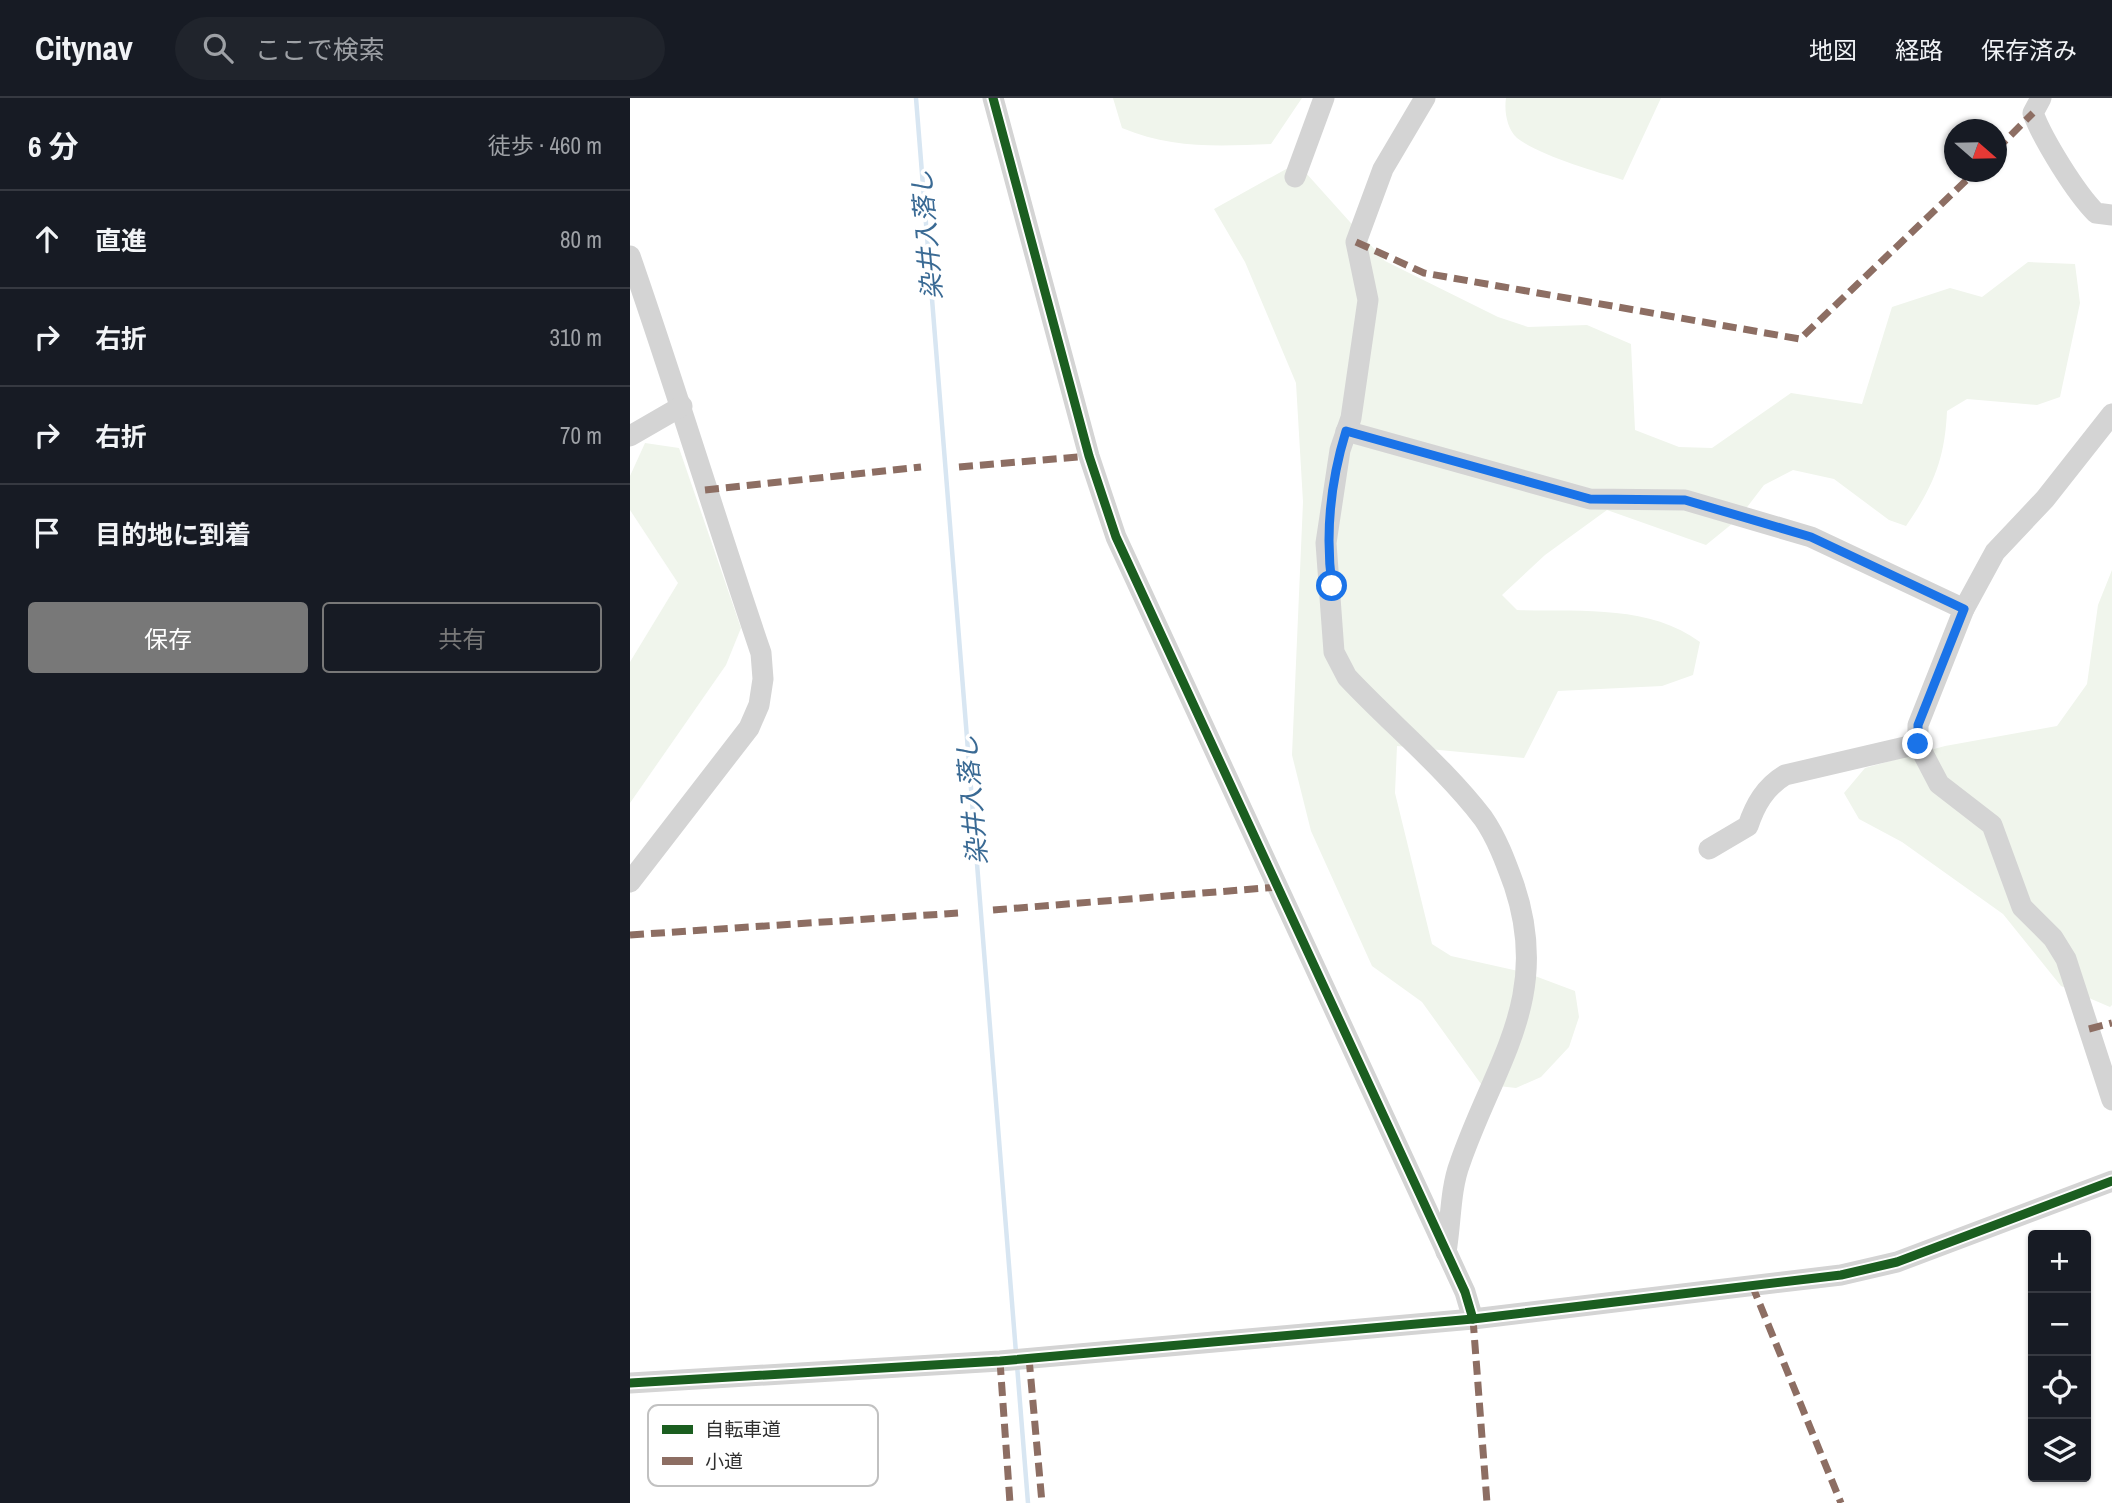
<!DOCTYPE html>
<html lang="ja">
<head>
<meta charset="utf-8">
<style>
  body { margin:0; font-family:"Archivo Narrow","Noto Sans JP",sans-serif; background:#20242c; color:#f1f3f6 }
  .controls { position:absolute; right:21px; bottom:21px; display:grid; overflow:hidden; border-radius:7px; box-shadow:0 2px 5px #0004 }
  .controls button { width:63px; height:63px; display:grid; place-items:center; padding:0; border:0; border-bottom:2px solid #363941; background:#171b24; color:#f1f3f6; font:35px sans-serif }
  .compass { position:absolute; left:1314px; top:21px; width:63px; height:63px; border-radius:50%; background:#171b24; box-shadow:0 2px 5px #0004; rotate:110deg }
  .stop { position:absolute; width:21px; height:21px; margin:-16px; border:5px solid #1a73e8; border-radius:50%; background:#fff }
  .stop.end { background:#1a73e8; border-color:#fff; box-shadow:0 2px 7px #0008 }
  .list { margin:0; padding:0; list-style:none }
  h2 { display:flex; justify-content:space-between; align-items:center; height:91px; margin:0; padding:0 28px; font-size:30px }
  h2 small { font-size:23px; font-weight:400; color:#9ea1a6 }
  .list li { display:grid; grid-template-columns:46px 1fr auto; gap:21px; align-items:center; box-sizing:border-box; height:98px; padding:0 28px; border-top:2px solid #363941 }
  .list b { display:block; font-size:26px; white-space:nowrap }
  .list em { font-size:23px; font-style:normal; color:#9ea1a6 }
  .actions { display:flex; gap:14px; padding:21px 28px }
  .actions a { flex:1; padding:16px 0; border:2px solid #787878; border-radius:7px; text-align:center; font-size:24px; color:#787878 }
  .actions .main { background:#787878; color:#fff }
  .icon { flex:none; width:38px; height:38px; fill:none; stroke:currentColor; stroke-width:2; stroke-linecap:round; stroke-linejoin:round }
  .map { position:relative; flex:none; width:1482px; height:1405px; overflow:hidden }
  header { display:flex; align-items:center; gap:42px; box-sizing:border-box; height:98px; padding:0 35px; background:#171b24; border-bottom:2px solid #363941 }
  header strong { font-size:33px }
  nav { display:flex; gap:38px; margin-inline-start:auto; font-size:24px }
  .search { width:490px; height:63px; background:#20242c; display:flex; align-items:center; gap:18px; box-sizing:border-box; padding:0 24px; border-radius:38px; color:#9ea1a6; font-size:26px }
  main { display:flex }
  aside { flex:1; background:#171b24 }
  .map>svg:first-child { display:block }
</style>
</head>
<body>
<header>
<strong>Citynav</strong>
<div class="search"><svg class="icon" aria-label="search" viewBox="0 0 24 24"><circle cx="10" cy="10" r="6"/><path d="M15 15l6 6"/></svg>ここで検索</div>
<nav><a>地図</a><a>経路</a><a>保存済み</a></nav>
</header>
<main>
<aside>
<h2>6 分<small>徒歩 · 460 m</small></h2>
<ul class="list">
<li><svg class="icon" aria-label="ahead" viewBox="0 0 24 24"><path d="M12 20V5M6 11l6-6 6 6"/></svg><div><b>直進</b></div><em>80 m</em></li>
<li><svg class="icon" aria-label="right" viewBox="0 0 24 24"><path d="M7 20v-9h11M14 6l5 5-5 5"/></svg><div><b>右折</b></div><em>310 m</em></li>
<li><svg class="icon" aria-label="right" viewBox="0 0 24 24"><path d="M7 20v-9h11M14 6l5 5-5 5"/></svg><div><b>右折</b></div><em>70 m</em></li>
<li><svg class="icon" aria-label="arrive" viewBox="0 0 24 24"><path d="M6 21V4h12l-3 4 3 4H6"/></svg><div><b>目的地に到着</b></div></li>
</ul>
<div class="actions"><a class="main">保存</a><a>共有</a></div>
</aside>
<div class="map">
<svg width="1482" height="1405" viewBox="0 0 1482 1405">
  <rect width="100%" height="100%" fill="#fff"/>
  <g fill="#f0f5ec">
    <path d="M483,0H672L641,46C589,48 542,51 492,30Z"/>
    <path d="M876,0H1031L993,82C964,73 910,58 887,40C877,31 874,13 876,0Z"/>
    <path d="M667,65L755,163L868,219L898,229L957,227L1001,246L1005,332L1049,349L1082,350L1161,295L1232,306L1262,209L1320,190L1352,199L1398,164L1445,166L1450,205L1430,299L1407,307L1337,301L1317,313C1315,361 1303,389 1276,428L1259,422L1204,381L1163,372L1134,387L1108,421L1076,447L977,412L915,457L872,497L887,512C948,514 1019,506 1070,544L1063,577L1032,588L928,593L894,660L767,648L765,695L802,846L821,858L897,875L945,893L949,919L939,949L911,979L886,990L851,986L792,904L742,868L681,733L662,657L673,404L666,285L615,164L584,111Z"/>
    <path d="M15,345L49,350L111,530L96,567L0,705V564L48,485L0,412V378Z"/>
    <path d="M1482,472V907L1480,909L1431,888L1373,816L1272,744L1229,721L1214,695L1235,670L1315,648L1427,628L1457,586L1468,507Z"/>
  </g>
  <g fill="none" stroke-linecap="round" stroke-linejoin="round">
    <g stroke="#d8e6f2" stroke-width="4.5">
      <path d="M286,0L386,1255"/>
      <path d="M387,1267L398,1405"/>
    </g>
    <g stroke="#d4d4d4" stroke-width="21">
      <path d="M363,0L459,358L486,439L835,1194L843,1221"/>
      <path d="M795,0L753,71L726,144L738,202L721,320L710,352L696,445L704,554L717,579C761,626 814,669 853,720C867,740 876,765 884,787C922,900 865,964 830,1065C820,1091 821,1125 816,1154"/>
      <path d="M1411,0L1403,15C1413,42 1446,95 1466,115L1482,117"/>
      <path d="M665,79L694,0"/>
      <path d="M0,158C46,290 86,423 131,555L133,581L129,607L119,630L0,784"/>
      <path d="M1482,316L1415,401L1365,454L1334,511L1288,627V646L1309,686L1362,727L1392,809L1423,840L1436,861L1482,1002"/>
      <path d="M716,333L960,401L1055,402L1181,439L1334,511"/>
      <path d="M0,338L52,308"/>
      <path d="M1079,751L1118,728C1125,707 1135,689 1155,677L1288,646"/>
      <path d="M0,1285L370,1263L843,1221L1211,1177L1267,1164L1482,1083"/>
    </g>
    <g stroke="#8d6e63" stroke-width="7" stroke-dasharray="14 7" stroke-linecap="butt">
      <path d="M1366,52L1403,15"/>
      <path d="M726,144L794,175L1170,241L1345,74"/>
      <path d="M329,369L459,358"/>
      <path d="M75,392L291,369"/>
      <path d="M363,812L648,789"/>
      <path d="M0,837L328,815"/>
      <path d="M1459,931L1482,925"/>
      <path d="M1122,1187L1211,1405"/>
      <path d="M843,1221L857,1405"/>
      <path d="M399,1260L412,1405"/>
      <path d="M370,1263L380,1405"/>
    </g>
    <defs>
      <g id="cycleway">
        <path d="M363,0L459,358L486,439L835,1194L843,1221"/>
        <path d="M0,1285L370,1263L843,1221L1211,1177L1267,1164L1482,1083"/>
      </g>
    </defs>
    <use href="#cycleway" stroke="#fff" stroke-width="13"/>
    <use href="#cycleway" stroke="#1b5e20" stroke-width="9"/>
  </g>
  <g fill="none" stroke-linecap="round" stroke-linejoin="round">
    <path stroke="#1a73e8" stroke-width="9" d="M702,488C695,435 700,385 716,333L960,401L1055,402L1181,439L1334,511L1288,627V646"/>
  </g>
  <g text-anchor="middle" stroke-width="7" stroke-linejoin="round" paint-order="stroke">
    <g font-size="26" font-style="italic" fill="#3a6a94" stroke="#fff">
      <text transform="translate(297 137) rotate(-95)" y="9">染井入落し</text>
      <text transform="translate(342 702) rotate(-95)" y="9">染井入落し</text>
    </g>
  </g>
  <rect x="18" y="1307" width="230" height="81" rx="10" fill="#fff" stroke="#c1c1c1" stroke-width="2"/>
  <rect x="32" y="1327" width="31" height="9" fill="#1b5e20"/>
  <rect x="32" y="1359" width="31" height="8" fill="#8d6e63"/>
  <g font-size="19" fill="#2f2f2f">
    <text x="75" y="1338">自転車道</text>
    <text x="75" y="1370">小道</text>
  </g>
</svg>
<div class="controls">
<button>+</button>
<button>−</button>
<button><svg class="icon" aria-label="locate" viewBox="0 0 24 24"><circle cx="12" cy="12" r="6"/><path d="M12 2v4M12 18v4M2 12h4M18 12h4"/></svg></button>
<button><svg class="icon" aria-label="layers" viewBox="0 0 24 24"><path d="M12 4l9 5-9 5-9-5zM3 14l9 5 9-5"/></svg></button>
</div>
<svg class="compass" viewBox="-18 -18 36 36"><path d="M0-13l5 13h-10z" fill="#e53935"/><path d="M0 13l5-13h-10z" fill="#9ea1a6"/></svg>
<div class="stop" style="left:702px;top:488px"></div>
<div class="stop end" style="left:1288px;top:646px"></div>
</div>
</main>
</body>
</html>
